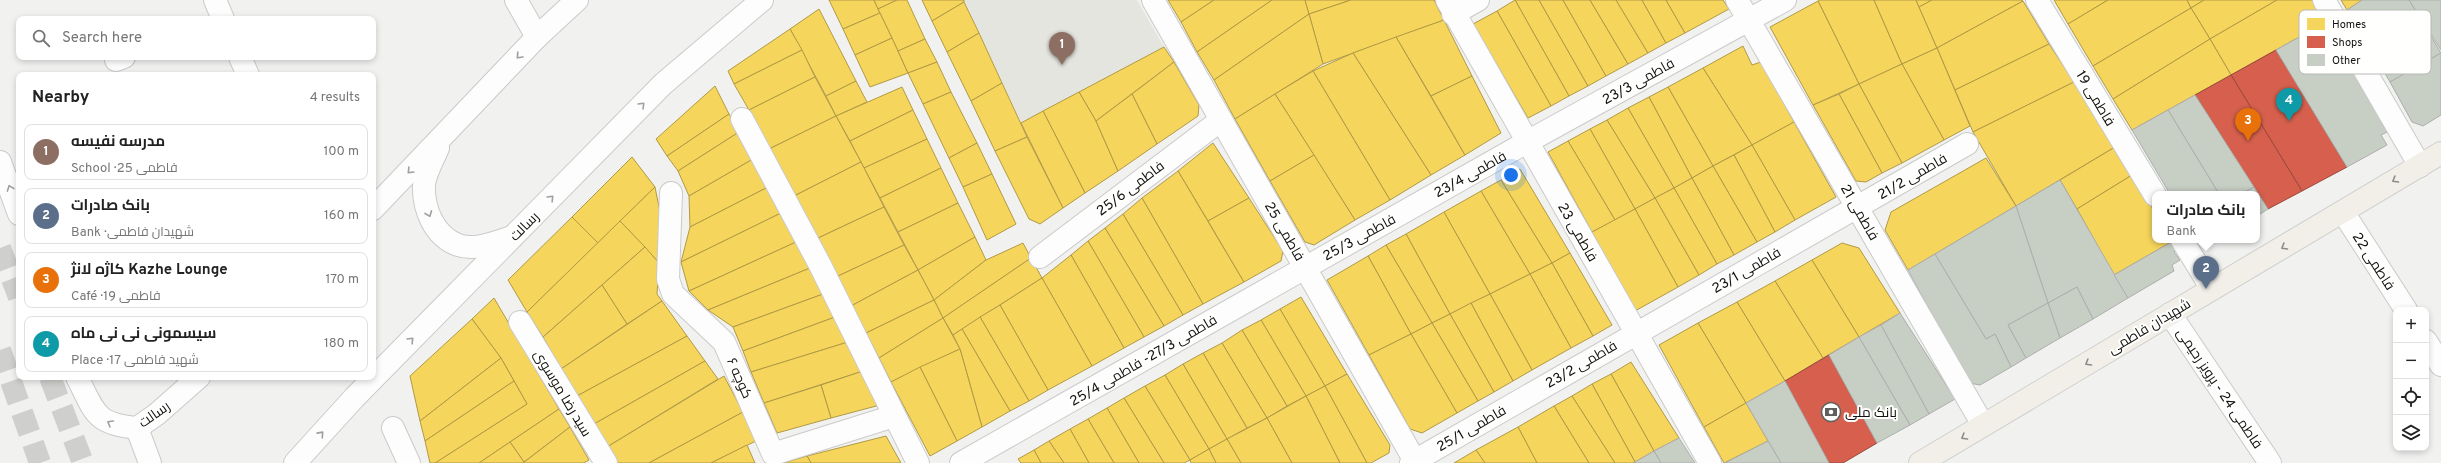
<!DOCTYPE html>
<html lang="en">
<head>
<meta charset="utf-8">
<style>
  body { margin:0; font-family:Overpass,Cairo,sans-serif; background:#f6f6f6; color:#222 }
  .controls { position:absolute; right:12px; bottom:12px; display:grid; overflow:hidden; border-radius:8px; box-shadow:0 2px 6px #0003 }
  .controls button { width:36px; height:36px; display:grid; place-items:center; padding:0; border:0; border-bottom:1px solid #e0e0e0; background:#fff; color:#222; font:20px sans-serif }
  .you { position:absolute; left:1511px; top:175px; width:14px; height:14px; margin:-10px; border:3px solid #fff; border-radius:50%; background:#1a73e8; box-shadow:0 0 0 6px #1a73e833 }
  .badge { display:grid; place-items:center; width:26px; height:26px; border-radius:50%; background:#1a73e8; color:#fff; font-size:13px; font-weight:700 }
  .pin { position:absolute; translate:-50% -33px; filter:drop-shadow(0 1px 2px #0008) }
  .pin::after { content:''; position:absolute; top:21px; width:14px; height:12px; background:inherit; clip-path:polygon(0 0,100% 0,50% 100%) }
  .popup { position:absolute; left:2152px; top:191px; width:108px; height:52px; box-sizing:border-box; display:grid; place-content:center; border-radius:8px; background:#fff; filter:drop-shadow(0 1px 3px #0005); font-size:13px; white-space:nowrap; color:#767676 }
  .popup b { font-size:15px; color:#222 }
  .popup::after { content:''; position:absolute; left:50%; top:100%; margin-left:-8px; border:8px solid transparent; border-top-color:#fff }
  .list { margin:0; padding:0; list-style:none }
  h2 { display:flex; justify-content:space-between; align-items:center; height:52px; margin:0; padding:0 16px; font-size:17px }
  h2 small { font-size:13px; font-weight:400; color:#767676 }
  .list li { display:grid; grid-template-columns:26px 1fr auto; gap:12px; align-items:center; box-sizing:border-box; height:56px; margin:0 8px 8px; padding:0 8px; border:1px solid #e0e0e0; border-radius:8px }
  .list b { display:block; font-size:15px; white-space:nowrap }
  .list p { margin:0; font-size:13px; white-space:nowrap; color:#767676 }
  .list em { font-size:13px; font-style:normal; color:#767676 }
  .icon { flex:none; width:22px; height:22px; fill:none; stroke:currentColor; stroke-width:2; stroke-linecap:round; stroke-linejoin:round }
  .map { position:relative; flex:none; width:2441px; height:463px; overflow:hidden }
  .search { position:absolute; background:#fff; box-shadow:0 2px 6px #0003; left:16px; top:16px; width:360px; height:44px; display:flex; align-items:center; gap:10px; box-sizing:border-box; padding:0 14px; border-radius:8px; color:#767676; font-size:15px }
  .panel { position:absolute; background:#fff; box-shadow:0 2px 6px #0003; left:16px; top:72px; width:360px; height:308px; border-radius:8px }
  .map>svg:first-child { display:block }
</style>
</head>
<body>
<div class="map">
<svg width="2441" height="463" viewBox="0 0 2441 463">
  <rect width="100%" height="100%" fill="#f1f2f0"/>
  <path fill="#e4e5de" d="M964,0H1137L1164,47L1021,123Z"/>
  <g fill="#f6d55c" stroke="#b19a45">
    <path d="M829,0H874L880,13L843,29Z"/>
    <path d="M874,0H897L878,9Z"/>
    <path d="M897,0H907L925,39L898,51L878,9Z"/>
    <path d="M922,0H964V2L932,21Z"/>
    <path d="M1168,0H1214L1181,22Z"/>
    <path d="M1214,0H1272L1197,52L1181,22Z"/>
    <path d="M1272,0H1305L1309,14L1214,80L1197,52Z"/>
    <path d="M1305,0H1351L1309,14Z"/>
    <path d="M1351,0H1434L1444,20L1323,64L1309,14Z"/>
    <path d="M1515,0H1539L1588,86L1569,96Z"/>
    <path d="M1515,0L1569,96L1551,106L1497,11Z"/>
    <path d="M1539,0H1563L1606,76L1588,86Z"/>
    <path d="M1563,0H1590L1628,64L1606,76Z"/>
    <path d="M1590,0H1616L1648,53L1628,64Z"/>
    <path d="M1616,0H1642L1666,43L1648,53Z"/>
    <path d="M1642,0H1666L1685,33L1666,43Z"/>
    <path d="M1666,0H1723L1729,9L1685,33Z"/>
    <path d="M1820,0H1874L1902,64L1859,84L1818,1Z"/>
    <path d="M1874,0H1916L1937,48L1902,64Z"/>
    <path d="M1916,0H1932L1919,7Z"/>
    <path d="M1932,0H2022L2023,1L1937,48L1919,7Z"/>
    <path d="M2054,0H2108L2068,24Z"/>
    <path d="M2108,0H2187L2191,8L2093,66L2068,24Z"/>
    <path d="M2187,0H2204L2191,8Z"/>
    <path d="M2204,0H2277L2210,39L2191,8Z"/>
    <path d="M2277,0H2315L2328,21L2231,75L2210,39Z"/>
    <path d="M2341,0H2362L2347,10Z"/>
    <path d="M1818,1L1859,84L1813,105L1770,27Z"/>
    <path d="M2023,1L2049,44L1955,90L1937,48Z"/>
    <path d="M964,2L979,33L947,52L932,21Z"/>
    <path d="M2191,8L2210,39L2113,99L2093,66Z"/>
    <path d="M819,9L856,81L826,96L790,29Z"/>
    <path d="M1497,11L1551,106L1528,118L1473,24Z"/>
    <path d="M880,13L892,38L855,55L843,29Z"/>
    <path d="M1309,14L1323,64L1235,119L1214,80Z"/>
    <path d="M1444,20L1472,76L1431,96L1396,37Z"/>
    <path d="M790,29L802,50L734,84L728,71Z"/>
    <path d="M979,33L1002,83L971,101L947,52Z"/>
    <path d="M1396,37L1465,155L1431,175L1353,53Z"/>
    <path d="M892,38L908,73L870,87L855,55Z"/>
    <path d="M925,39L937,62L908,73L898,51Z"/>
    <path d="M2210,39L2231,75L2132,130L2113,99Z"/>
    <path d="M2049,44L2074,82L1973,132L1955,90Z"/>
    <path d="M1743,46L1752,65L1761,62L1794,122L1752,145L1703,68Z"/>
    <path d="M1164,47L1174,62L1096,121L1079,92Z"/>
    <path d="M1937,48L1970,126L1944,140L1902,64Z"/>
    <path d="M802,50L815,77L749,110L734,84Z"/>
    <path d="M1353,53L1431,175L1390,200L1313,71Z"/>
    <path d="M937,62L951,92L923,104L908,73Z"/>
    <path d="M1174,62L1199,105L1198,116L1157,144L1132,94Z"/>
    <path d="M1902,64L1944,140L1902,163L1859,84Z"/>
    <path d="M1703,68L1752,145L1713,166L1668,87Z"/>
    <path d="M1313,71L1390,200L1355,220L1275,94Z"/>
    <path d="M1472,76L1501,133L1465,155L1431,96Z"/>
    <path d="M815,77L836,116L769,149L749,110Z"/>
    <path d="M856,81L867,102L836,116L826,96Z"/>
    <path d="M2074,82L2115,147L2016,206L1973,132Z"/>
    <path d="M1002,83L1027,137L995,151L971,101Z"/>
    <path d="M1859,84L1902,163L1882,173L1839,94Z"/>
    <path d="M715,86L729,114L667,156L656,139Z"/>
    <path d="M902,87L913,110L850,141L836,116Z"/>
    <path d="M1668,87L1713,166L1692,178L1649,97Z"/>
    <path d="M951,92L977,143L949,158L923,104Z"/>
    <path d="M1079,92L1096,121L1118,171L1085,193L1043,111Z"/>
    <path d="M1132,94L1157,144L1118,171L1096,121Z"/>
    <path d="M1275,94L1314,155L1270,181L1235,119Z"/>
    <path d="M1839,94L1882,173L1866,182L1856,181L1813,105Z"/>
    <path d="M1649,97L1692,178L1674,188L1628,108Z"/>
    <path d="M1628,108L1674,188L1655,198L1607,120Z"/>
    <path d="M913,110L927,139L864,168L850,141Z"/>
    <path d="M1043,111L1085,193L1063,208L1021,123Z"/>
    <path d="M729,114L739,132L678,171L667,156Z"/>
    <path d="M836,116L861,162L794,196L769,149Z"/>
    <path d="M1607,120L1655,198L1635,209L1590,129Z"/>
    <path d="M1794,122L1836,197L1795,220L1752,145Z"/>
    <path d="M1590,129L1635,209L1615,220L1568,141Z"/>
    <path d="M739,132L753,159L689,196L678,171Z"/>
    <path d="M1027,137L1063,208L1040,224L1029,219L995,151Z"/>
    <path d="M927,139L941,168L880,198L864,168Z"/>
    <path d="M1568,141L1615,220L1592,232L1548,152Z"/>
    <path d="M977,143L992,174L963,187L949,158Z"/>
    <path d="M1213,143L1249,198L1208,221L1178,171Z"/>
    <path d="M1752,145L1795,220L1775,232L1734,155Z"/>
    <path d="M2115,147L2132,175L2077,209L2060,180Z"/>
    <path d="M1314,155L1355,220L1314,245L1305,242L1270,181Z"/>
    <path d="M1734,155L1775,232L1757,242L1713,166Z"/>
    <path d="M632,157L655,187L598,243L572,217Z"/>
    <path d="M1986,158L2016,206L1908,270L1885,230L1891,212Z"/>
    <path d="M753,159L768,187L690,227L689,196Z"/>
    <path d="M861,162L884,207L816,239L794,196Z"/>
    <path d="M1713,166L1757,242L1734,255L1692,178Z"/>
    <path d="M941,168L958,203L898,232L880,198Z"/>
    <path d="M1520,169L1570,253L1552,263L1501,180Z"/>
    <path d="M1178,171L1244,282L1203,304L1142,198Z"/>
    <path d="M992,174L1016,224L987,240L963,187Z"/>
    <path d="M2132,175L2155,212V240L2173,241L2114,275L2077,209Z"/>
    <path d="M1692,178L1734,255L1717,264L1674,188Z"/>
    <path d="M1501,180L1552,263L1530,274L1481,191Z"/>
    <path d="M655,187L662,222L659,263L620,221Z"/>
    <path d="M768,187L781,213L681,262L690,227Z"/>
    <path d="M1674,188L1717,264L1699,275L1655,198Z"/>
    <path d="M1481,191L1530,274L1490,294L1444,212Z"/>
    <path d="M1142,198L1203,304L1183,315L1123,214Z"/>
    <path d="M1249,198L1283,251L1281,261L1244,282L1208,221Z"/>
    <path d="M1655,198L1699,275L1678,287L1635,209Z"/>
    <path d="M958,203L975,237L918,270L898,232Z"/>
    <path d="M884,207L904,245L836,277L816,239Z"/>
    <path d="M1635,209L1678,287L1635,311L1592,232Z"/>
    <path d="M1444,212L1490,294L1450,314L1406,234Z"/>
    <path d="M781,213L796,242L689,291L681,262Z"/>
    <path d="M1123,214L1183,315L1164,326L1105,228Z"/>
    <path d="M572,217L598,243L527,312L508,280Z"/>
    <path d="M620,221L645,247L543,337L527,312Z"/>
    <path d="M1105,228L1164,326L1144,337L1088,241Z"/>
    <path d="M1406,234L1450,314L1432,323L1386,245Z"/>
    <path d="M975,237L986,260L934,300L918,270Z"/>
    <path d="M1088,241L1144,337L1124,348L1071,255Z"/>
    <path d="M796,242L810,268L708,310L689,291Z"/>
    <path d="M1023,243L1031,258L943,318L934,300L986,260Z"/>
    <path d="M1842,243L1859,248L1900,313L1859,337L1812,260Z"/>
    <path d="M904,245L918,270L851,306L836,277Z"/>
    <path d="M1386,245L1432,323L1411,334L1368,256Z"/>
    <path d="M645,247L659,263L657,294L662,301L627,324L602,285Z"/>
    <path d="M1570,253L1612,325L1593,336L1552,263Z"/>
    <path d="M1071,255L1124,348L1092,366L1042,278Z"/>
    <path d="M1368,256L1411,334L1369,355L1327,280Z"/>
    <path d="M1031,258L1042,278L953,335L943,318Z"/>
    <path d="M1812,260L1859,337L1823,358L1775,281Z"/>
    <path d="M1552,263L1593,336L1571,348L1530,274Z"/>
    <path d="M810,268L823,294L733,327L708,310Z"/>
    <path d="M918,270L934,300L866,333L851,306Z"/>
    <path d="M1530,274L1571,348L1532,370L1490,294Z"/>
    <path d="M1042,278L1092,366L1048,390L1000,305Z"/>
    <path d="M1775,281L1823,358L1785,381L1737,302Z"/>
    <path d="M602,285L627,324L561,369L543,337Z"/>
    <path d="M823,294L835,317L743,351L733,327Z"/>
    <path d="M1490,294L1532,370L1513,381L1471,303Z"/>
    <path d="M1301,297L1347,374L1325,386L1280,309Z"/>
    <path d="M494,298L559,409L479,463H435L527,404L501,358L472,319Z"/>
    <path d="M934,300L943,318L879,358L866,333Z"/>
    <path d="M662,301L687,336L577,396L561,369Z"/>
    <path d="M1737,302L1785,381L1746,403L1698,323Z"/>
    <path d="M1471,303L1513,381L1494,392L1450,314Z"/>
    <path d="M1000,305L1048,390L1029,401L980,317Z"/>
    <path d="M1280,309L1325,386L1306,396L1261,320Z"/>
    <path d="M1450,314L1494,392L1478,401L1432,323Z"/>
    <path d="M835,317L848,342L751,372L743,351Z"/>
    <path d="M980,317L1029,401L1010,411L962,329Z"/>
    <path d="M943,318L960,349L891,382L879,358Z"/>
    <path d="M472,319L501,358L420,421L410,376Z"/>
    <path d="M1261,320L1306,396L1287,406L1242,330Z"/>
    <path d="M1432,323L1478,401L1457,413L1411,334Z"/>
    <path d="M1698,323L1746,403L1704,427L1659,345Z"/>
    <path d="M962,329L1010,411L982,427L960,349L953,335Z"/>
    <path d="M1242,330L1287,406L1267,418L1222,343Z"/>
    <path d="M1411,334L1457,413L1422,433L1410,429L1369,355Z"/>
    <path d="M687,336L705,361L594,424L577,396Z"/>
    <path d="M848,342L863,371L764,403L751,372Z"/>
    <path d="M1222,343L1267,418L1247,428L1203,353Z"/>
    <path d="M960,349L982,427L957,441L920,367Z"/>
    <path d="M1203,353L1247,428L1227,439L1183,364Z"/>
    <path d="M501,358L514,381L425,441L420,421Z"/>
    <path d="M705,361L718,379L607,447L594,424Z"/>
    <path d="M1631,362L1679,438L1654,451L1611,374Z"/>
    <path d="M1183,364L1227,439L1209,449L1165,375Z"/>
    <path d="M920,367L957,441L930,456L891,382Z"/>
    <path d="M863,371L880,405L831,418L821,385Z"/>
    <path d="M1347,374L1390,445L1389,453L1371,463H1367L1325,386Z"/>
    <path d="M1611,374L1654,451L1635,462L1592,384Z"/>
    <path d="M1165,375L1209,449L1190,460L1145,386Z"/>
    <path d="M724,376L743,412L649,463H617L607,447Z"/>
    <path d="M514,381L527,404L435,463H430L425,441Z"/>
    <path d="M1592,384L1635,462L1633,463H1615L1572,396Z"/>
    <path d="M821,385L831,418L777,433L764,403Z"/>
    <path d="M1145,386L1190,460L1184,463H1164L1124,398Z"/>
    <path d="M1325,386L1367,463H1340L1306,396Z"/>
    <path d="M1306,396L1340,463H1292L1267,418Z"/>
    <path d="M1572,396L1615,463H1589L1554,406Z"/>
    <path d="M1124,398L1164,463H1139L1107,408Z"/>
    <path d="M1746,403L1768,441L1724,463L1704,427Z"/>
    <path d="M1554,406L1589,463H1537L1518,427Z"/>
    <path d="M1107,408L1139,463H1114L1088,419Z"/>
    <path d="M559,409L570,427L524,462L510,442Z"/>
    <path d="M743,412L758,440L711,463H649Z"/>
    <path d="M1267,418L1292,463H1241L1227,439Z"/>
    <path d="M1088,419L1114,463H1089L1070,429Z"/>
    <path d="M570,427L589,460L584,463H523Z"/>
    <path d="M1518,427L1537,463H1485L1476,450Z"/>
    <path d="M1070,429L1089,463H1064L1049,441Z"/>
    <path d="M886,436L901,463H811L807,456Z"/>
    <path d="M1227,439L1241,463H1216L1209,449Z"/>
    <path d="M1049,441L1064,463H1041L1034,450Z"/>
    <path d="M510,442L524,462L523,463H479Z"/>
    <path d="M747,445L755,463H711Z"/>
    <path d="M1209,449L1216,463H1191L1190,460Z"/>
    <path d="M1034,450L1041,463H1021L1018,459Z"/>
    <path d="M1476,450L1485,463H1454Z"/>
    <path d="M807,456L811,463H783Z"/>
  </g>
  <g fill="#d6604d" stroke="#9b483b">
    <path d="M2276,50L2347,167L2302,191L2231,75Z"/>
    <path d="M2231,75L2302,191L2268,209L2195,95Z"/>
    <path d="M1829,355L1877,443L1843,463H1829L1785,381Z"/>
  </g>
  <g fill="#c7cfc5" stroke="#adaead">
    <path d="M2362,0H2409L2441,53L2390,82L2347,10Z"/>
    <path d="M2409,0H2441V50Z"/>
    <path d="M2328,21L2384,118L2380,120L2387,132L2381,135L2387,145L2347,167L2276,50Z"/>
    <path d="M2441,53V115L2423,126L2412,122L2390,82Z"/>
    <path d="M2195,95L2254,187L2241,194H2219L2168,110Z"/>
    <path d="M2168,110L2219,194H2170L2132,130Z"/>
    <path d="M2060,180L2128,298L2093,319L2077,287L2048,303L2016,206Z"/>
    <path d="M2254,187L2268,209L2257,216V194H2241Z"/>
    <path d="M2016,206L2048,303L2008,325L2026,358L2011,367L1995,334L1986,339L1935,254Z"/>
    <path d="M2198,240H2213L2202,246Z"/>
    <path d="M2173,241L2179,250L2174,252L2180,260L2172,265L2174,271L2128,298L2114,275Z"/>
    <path d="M1935,254L1986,339L1995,334L2011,367L1980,385L1969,383L1908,270Z"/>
    <path d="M2077,287L2093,319L2060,338L2048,303Z"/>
    <path d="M2048,303L2060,338L2026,358L2008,325Z"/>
    <path d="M1900,313L1955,399L1929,414L1881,325Z"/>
    <path d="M1881,325L1929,414L1910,425L1859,337Z"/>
    <path d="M1859,337L1910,425L1877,443L1829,355Z"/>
    <path d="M1785,381L1829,463H1781L1746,403Z"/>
    <path d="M1679,438L1695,463H1661L1654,451Z"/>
    <path d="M1768,441L1781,463H1725Z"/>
    <path d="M1654,451L1661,463H1636L1635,462Z"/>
  </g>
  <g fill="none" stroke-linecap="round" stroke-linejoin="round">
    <g stroke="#cfd0ce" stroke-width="22" stroke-dasharray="22 11" stroke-linecap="butt">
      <path d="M0,248L19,297"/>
      <path d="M0,350L40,463"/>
      <path d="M50,377L83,463"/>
    </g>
    <defs>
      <g id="minor">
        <path d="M215,0L223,19"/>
        <path d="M516,0L537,37"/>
        <path d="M1153,0L1416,463"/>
        <path d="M1447,0L1710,463"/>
        <path d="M1737,0L1983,425"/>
        <path d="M2037,0L2155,195"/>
        <path d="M2324,0L2420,166"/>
        <path d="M1453,14L1478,0"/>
        <path d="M240,57L248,75"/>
        <path d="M116,60L124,57"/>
        <path d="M742,119L820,265L918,463"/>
        <path d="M438,148C434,158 425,173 424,185C423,209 434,236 458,245C475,251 496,242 512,237"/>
        <path d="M0,162L19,214"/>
        <path d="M671,193L668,279L673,294L724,342L773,454L894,416"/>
        <path d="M373,209L537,37L577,0"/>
        <path d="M2343,212L2406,310"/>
        <path d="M2182,240L2212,289"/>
        <path d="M1040,257L1221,120"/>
        <path d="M2170,314L2270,463"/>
        <path d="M520,322L606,463"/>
        <path d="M2426,341L2441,365"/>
        <path d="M77,377C95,412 94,424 137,428L157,414L199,377"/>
        <path d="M137,428L150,463"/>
        <path d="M393,428L409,463"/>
        <path d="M295,463L354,398L663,84L762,0"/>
        <path d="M961,463L1527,142L1785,0"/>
        <path d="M1411,463L1967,144"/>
      </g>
      <path id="major" d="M1920,463L2441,153"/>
    </defs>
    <use href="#minor" stroke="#cacac9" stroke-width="24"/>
    <use href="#major" stroke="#cfcfce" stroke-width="24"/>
    <use href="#minor" stroke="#fdfdfd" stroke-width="22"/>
    <use href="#major" stroke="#f1efe8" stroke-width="22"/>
  </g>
  <defs><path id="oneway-chevron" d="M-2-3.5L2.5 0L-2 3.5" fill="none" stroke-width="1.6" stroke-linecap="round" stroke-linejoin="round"/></defs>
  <g stroke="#9f9f9e">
    <use href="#oneway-chevron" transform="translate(519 56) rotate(133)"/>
    <use href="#oneway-chevron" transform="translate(642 105) rotate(-45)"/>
    <use href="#oneway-chevron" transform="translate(410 171) rotate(134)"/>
    <use href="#oneway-chevron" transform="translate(10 188) rotate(-110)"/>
    <use href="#oneway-chevron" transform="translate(551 198) rotate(-46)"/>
    <use href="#oneway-chevron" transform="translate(429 214) rotate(68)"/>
    <use href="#oneway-chevron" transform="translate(411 340) rotate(-46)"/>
    <use href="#oneway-chevron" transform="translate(110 423) rotate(-150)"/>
    <use href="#oneway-chevron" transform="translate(321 434) rotate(-48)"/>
  </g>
  <g stroke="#8c8b87">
    <use href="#oneway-chevron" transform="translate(2395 180) rotate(149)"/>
    <use href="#oneway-chevron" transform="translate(2284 247) rotate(149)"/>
    <use href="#oneway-chevron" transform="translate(2088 363) rotate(149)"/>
    <use href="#oneway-chevron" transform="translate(1964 437) rotate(149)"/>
  </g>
  <defs>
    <symbol id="bank-ring" viewBox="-11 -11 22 22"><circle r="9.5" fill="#fffffe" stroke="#5f605e" stroke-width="1.5"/><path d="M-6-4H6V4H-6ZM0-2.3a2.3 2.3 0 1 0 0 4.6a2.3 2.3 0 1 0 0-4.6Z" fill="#5f605e"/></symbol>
  </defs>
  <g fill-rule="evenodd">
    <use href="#bank-ring" x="1820" y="401" width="22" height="22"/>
  </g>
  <g text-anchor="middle" stroke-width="4" stroke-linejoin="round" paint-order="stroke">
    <g font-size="14" fill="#111110" stroke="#fffffe">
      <text transform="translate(1638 81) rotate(-29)" y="5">فاطمی 23/3</text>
      <text transform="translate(2096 98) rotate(59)" y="5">فاطمی 19</text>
      <text transform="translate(1470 174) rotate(-29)" y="5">فاطمی 23/4</text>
      <text transform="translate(1912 176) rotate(-30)" y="5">فاطمی 21/2</text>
      <text transform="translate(1130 188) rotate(-37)" y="5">فاطمی 25/6</text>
      <text transform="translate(1860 212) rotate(60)" y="5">فاطمی 21</text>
      <text transform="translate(524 226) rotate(-45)" y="5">رسالت</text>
      <text transform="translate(1285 231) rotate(60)" y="5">فاطمی 25</text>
      <text transform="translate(1578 232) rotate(60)" y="5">فاطمی 23</text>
      <text transform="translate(1359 237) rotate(-29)" y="5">فاطمی 25/3</text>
      <text transform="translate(2374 261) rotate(57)" y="5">فاطمی 22</text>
      <text transform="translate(1746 270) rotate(-30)" y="5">فاطمی 23/1</text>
      <text transform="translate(2149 326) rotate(-31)" y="5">شهیدان فاطمی</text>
      <text transform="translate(1143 360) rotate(-30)" y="5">فاطمی 27/3- فاطمی 25/4</text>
      <text transform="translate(1581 364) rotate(-30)" y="5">فاطمی 23/2</text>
      <text transform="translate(740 378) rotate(66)" y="5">کوچه ۶</text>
      <text transform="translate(2220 388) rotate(56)" y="5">فاطمی 24 - پرویز رحیمی</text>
      <text transform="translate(563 393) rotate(59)" y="5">سید رضا موسوی</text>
      <text transform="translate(154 414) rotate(-35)" y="5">رسالت</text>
      <text transform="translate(1471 428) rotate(-30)" y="5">فاطمی 25/1</text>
    </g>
    <g font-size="14" fill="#111110" stroke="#fffffe" text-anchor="start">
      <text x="1845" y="417">بانک ملی</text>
    </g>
  </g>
  <rect x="2299" y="10" width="132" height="64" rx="6" fill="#fffffe" stroke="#b8b8b7" stroke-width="1"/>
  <rect x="2307" y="18" width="18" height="12" fill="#f6d55c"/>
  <rect x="2307" y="36" width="18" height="12" fill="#d6604d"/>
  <rect x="2307" y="54" width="18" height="12" fill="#c7cfc5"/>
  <g font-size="11" fill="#111110">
    <text x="2332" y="28">Homes</text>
    <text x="2332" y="46">Shops</text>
    <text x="2332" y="64">Other</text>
  </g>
</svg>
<div class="controls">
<button>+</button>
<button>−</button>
<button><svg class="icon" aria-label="locate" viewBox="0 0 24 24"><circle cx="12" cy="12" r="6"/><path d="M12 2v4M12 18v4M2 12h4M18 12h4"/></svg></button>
<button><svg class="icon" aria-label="layers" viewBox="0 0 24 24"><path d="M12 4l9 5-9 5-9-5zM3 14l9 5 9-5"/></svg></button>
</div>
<div class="you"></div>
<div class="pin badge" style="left:1062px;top:65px;background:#8d6e63">1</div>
<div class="pin badge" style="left:2206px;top:289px;background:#5c6f8a">2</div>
<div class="popup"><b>بانک صادرات</b>Bank</div>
<div class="pin badge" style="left:2248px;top:141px;background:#e8710a">3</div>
<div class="pin badge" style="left:2289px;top:121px;background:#0f9aa8">4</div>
<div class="search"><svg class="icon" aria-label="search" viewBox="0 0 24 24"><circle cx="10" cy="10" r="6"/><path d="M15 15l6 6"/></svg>Search here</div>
<section class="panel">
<h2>Nearby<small>4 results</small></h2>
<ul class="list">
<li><span class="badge" style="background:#8d6e63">1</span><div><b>مدرسه نفیسه</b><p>School · فاطمی 25</p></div><em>100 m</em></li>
<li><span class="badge" style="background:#5c6f8a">2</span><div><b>بانک صادرات</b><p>Bank · شهیدان فاطمی</p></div><em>160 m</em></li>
<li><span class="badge" style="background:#e8710a">3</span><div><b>کاژه لانژ Kazhe Lounge</b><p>Café · فاطمی 19</p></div><em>170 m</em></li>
<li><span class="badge" style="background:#0f9aa8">4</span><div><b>سیسمونی نی نی ماه</b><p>Place · شهید فاطمی 17</p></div><em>180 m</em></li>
</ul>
</section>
</div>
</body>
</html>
